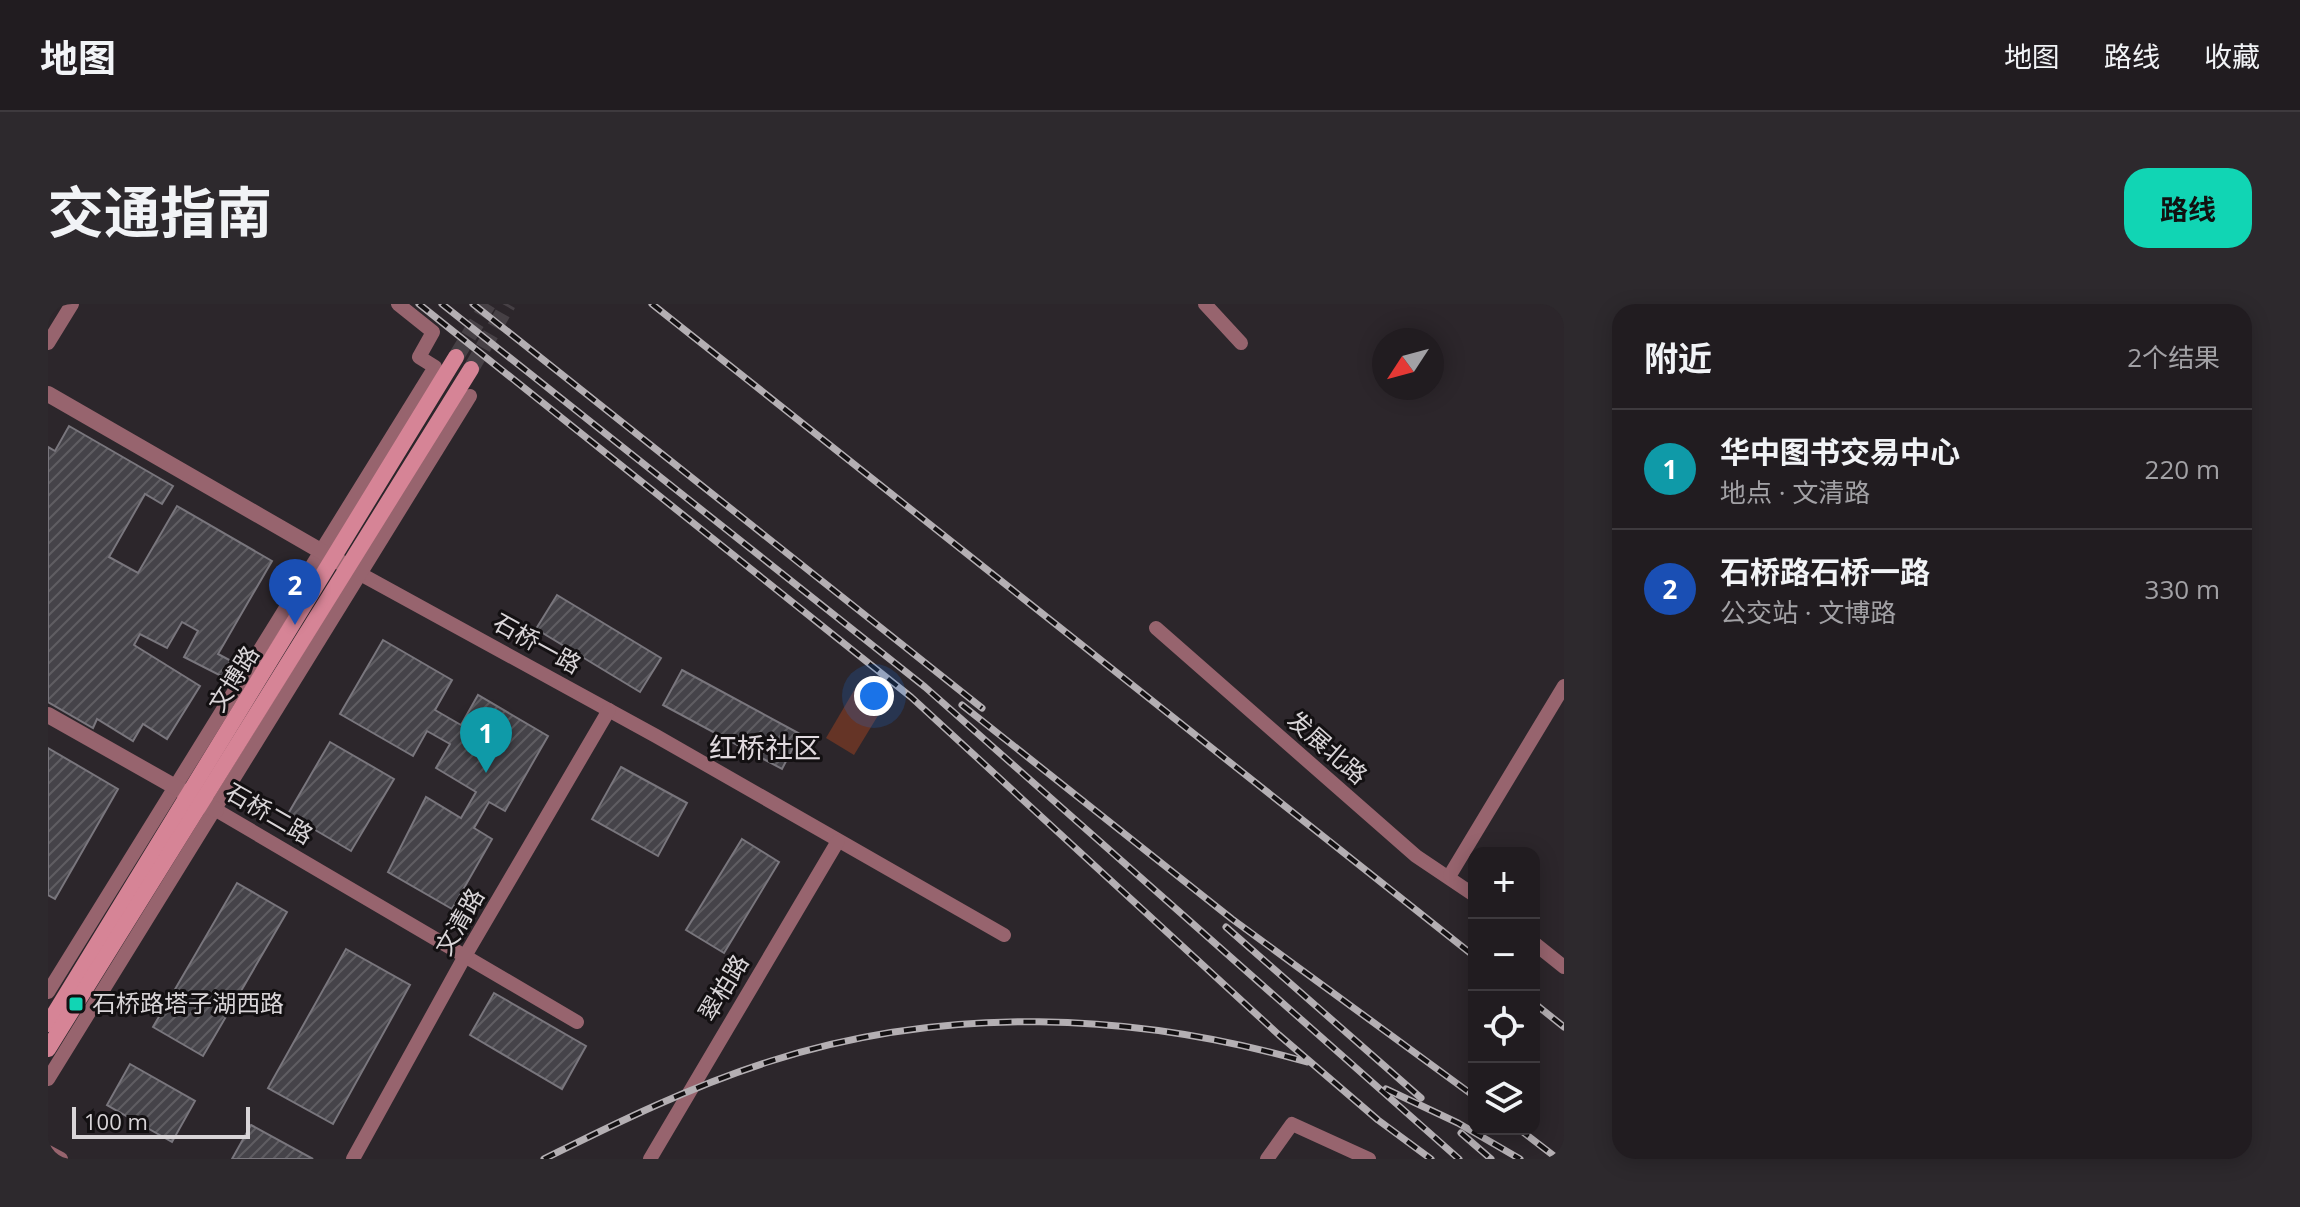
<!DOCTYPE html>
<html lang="zh">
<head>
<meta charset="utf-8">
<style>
  body { margin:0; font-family:"Open Sans","Noto Sans SC",sans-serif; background:#2d292d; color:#f1f3f6 }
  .controls { position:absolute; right:24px; bottom:24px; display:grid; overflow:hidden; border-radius:16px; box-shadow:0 4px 20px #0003 }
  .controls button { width:72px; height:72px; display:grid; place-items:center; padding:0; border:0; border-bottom:2px solid #3e3a3e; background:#211c20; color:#f1f3f6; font:40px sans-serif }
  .compass { position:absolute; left:1324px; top:24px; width:72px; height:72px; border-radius:50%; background:#211c20; box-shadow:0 4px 20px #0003; rotate:234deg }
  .scale { position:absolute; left:24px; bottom:20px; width:178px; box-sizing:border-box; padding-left:8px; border:4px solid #d9d5d8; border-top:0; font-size:22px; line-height:28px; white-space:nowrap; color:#d9d5d8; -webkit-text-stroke:6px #131012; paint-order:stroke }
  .you { position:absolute; left:826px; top:392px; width:28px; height:28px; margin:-20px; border:6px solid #fff; border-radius:50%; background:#1a73e8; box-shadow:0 0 0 12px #1a73e833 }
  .badge { display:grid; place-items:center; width:52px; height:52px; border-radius:50%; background:#11d5b4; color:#fff; font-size:26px; font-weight:700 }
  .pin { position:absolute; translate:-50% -66px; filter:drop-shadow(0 2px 4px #0008) }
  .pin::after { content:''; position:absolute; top:42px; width:28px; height:24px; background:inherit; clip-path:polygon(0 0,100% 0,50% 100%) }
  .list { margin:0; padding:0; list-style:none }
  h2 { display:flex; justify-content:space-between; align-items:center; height:104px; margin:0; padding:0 32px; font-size:34px }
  h2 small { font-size:26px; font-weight:400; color:#a2a1a5 }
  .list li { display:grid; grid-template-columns:52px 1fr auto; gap:24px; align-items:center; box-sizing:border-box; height:120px; padding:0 32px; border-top:2px solid #3e3a3e }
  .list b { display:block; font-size:30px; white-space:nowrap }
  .list p { margin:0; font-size:26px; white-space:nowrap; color:#a2a1a5 }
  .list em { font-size:26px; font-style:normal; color:#a2a1a5 }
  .icon { flex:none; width:44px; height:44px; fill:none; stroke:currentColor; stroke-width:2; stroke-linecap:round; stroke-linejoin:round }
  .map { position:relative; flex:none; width:1516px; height:855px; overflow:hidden; border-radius:24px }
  header { display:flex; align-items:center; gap:48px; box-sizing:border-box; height:112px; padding:0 40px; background:#211c20; border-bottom:2px solid #3e3a3e }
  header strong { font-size:38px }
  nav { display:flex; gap:44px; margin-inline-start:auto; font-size:28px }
  .intro { display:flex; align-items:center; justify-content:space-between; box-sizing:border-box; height:192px; padding:0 48px }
  h1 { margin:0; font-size:56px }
  .button { padding:20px 36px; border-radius:24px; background:#11d5b4; color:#111; font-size:28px; font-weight:700 }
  main { display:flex; gap:48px; padding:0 48px }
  aside { flex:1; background:#211c20; border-radius:24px; box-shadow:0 4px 20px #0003 }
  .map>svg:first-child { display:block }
</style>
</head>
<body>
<header>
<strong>地图</strong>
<nav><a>地图</a><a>路线</a><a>收藏</a></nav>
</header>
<div class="intro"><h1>交通指南</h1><a class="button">路线</a></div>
<main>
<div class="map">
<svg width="1516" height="855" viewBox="0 0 1516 855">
  <defs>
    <pattern id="building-hatch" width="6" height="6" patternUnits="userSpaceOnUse" patternTransform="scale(2)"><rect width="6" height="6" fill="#454349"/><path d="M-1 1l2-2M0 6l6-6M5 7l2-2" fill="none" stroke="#5f5d62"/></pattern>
  </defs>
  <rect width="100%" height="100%" fill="#2c262b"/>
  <path fill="#653426" d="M808,383L837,400L806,451L778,434Z"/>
  <g fill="url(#building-hatch)" stroke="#79767d" stroke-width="2">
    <path d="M21,122L125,182L114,200L97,190L61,253L90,269L129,202L224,257L170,350L187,359L179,375L136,353L150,327L134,318L119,344L92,330L86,341L152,382L119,435L95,420L85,437L49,415L45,424L0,398V143L7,147Z"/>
    <path d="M509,291L613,354L592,388L488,325Z"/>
    <path d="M335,336L404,376L387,406L413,421L430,391L500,432L457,507L441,498L426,524L444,535L404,605L340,568L378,493L413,514L428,488L388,464L402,440L379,427L365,452L292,410Z"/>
    <path d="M634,366L752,430L734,465L615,401Z"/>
    <path d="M282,438L346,475L303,547L240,510Z"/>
    <path d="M0,444L70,485L7,595L0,591Z"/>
    <path d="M573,463L639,499L610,552L544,515Z"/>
    <path d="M694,535L731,558L676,649L638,626Z"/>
    <path d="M189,579L239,608L155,752L105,723Z"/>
    <path d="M298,645L362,681L285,820L220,784Z"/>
    <path d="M446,689L538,742L514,785L422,731Z"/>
    <path d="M82,760L147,797L124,838L59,801Z"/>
    <path d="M203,821L265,855H184Z"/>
  </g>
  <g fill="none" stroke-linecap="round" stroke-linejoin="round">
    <g stroke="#464045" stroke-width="16" stroke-dasharray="16 8" stroke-linecap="butt">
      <path d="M408,53L440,0"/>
      <path d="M423,65L460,0"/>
    </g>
    <g stroke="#97646e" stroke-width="14">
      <path d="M1157,0L1193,39"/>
      <path d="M0,39L24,0"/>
      <path d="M307,267L608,432L956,631"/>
      <path d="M1108,324L1368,552L1426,591"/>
      <path d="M168,506L529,718"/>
      <path d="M1402,571L1516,382"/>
      <path d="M1486,639L1516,663"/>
      <path d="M0,688L387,63L371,53L385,28L350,0"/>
      <path d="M0,775L422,92"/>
      <path d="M0,848L13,855"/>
      <path d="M305,855L417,652L561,406"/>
      <path d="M602,855L790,537"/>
      <path d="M1219,855L1244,820L1321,855"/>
    </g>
    <g stroke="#97646e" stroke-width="16">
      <path d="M0,90L297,261"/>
      <path d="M0,411L168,506"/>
    </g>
    <g stroke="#d68496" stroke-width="16">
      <path d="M0,720L408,53"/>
      <path d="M0,745L423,65"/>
    </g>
    <defs>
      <g id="rail">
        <path d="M371,0L863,393L1231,731L1330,816L1383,855"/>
        <path d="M394,0L877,383L1411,855"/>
        <path d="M425,0L934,404"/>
        <path d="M604,0L1426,652"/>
        <path d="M914,401L1184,615L1426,792"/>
        <path d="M1178,623L1373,794"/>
        <path d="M1486,699L1516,723"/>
        <path d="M1338,785L1410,819L1472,855"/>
        <path d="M1471,825L1510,855"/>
        <path d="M1413,829L1443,855"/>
        <path d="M496,855C570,818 644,782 723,757C898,701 1084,708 1259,758"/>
      </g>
    </defs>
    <use href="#rail" stroke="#b4afb3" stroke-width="7"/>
    <use href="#rail" stroke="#131012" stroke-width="4" stroke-dasharray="12" stroke-linecap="butt"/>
  </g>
  <rect fill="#11d5b4" stroke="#131012" stroke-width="3" x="20" y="692" width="16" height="16" rx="4"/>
  <g text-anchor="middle" stroke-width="6" stroke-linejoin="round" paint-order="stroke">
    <g font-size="24" fill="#d9d5d8" stroke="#131012">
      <text transform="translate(489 340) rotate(29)" y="8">石桥一路</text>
      <text transform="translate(186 375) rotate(-58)" y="8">文博路</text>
      <text transform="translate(1279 444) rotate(41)" y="8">发展北路</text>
      <text transform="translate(221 510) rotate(30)" y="8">石桥二路</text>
      <text transform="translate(412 618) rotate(-60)" y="8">文清路</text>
      <text transform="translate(676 684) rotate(-59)" y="8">翠柏路</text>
    </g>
    <g font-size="24" fill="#d9d5d8" stroke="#131012" text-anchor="start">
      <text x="44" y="708">石桥路塔子湖西路</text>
    </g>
    <g font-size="28" fill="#e0d9de" stroke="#131012">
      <text x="717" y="454">红桥社区</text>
    </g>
  </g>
</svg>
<div class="controls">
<button>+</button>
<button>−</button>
<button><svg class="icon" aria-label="locate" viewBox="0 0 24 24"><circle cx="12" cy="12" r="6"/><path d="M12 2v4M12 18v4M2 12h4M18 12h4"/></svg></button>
<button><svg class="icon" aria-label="layers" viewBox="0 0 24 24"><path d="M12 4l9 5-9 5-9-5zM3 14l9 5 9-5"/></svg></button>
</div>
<svg class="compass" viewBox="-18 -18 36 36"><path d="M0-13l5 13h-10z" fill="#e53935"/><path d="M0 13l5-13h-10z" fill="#a2a1a5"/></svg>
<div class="scale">100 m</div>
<div class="you"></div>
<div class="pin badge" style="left:438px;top:469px;background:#0f9aa8">1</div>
<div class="pin badge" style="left:247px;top:321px;background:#1a4fb4">2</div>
</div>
<aside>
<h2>附近<small>2个结果</small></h2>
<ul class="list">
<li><span class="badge" style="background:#0f9aa8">1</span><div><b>华中图书交易中心</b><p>地点 · 文清路</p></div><em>220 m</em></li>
<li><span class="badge" style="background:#1a4fb4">2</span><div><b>石桥路石桥一路</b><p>公交站 · 文博路</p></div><em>330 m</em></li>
</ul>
</aside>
</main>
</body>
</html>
